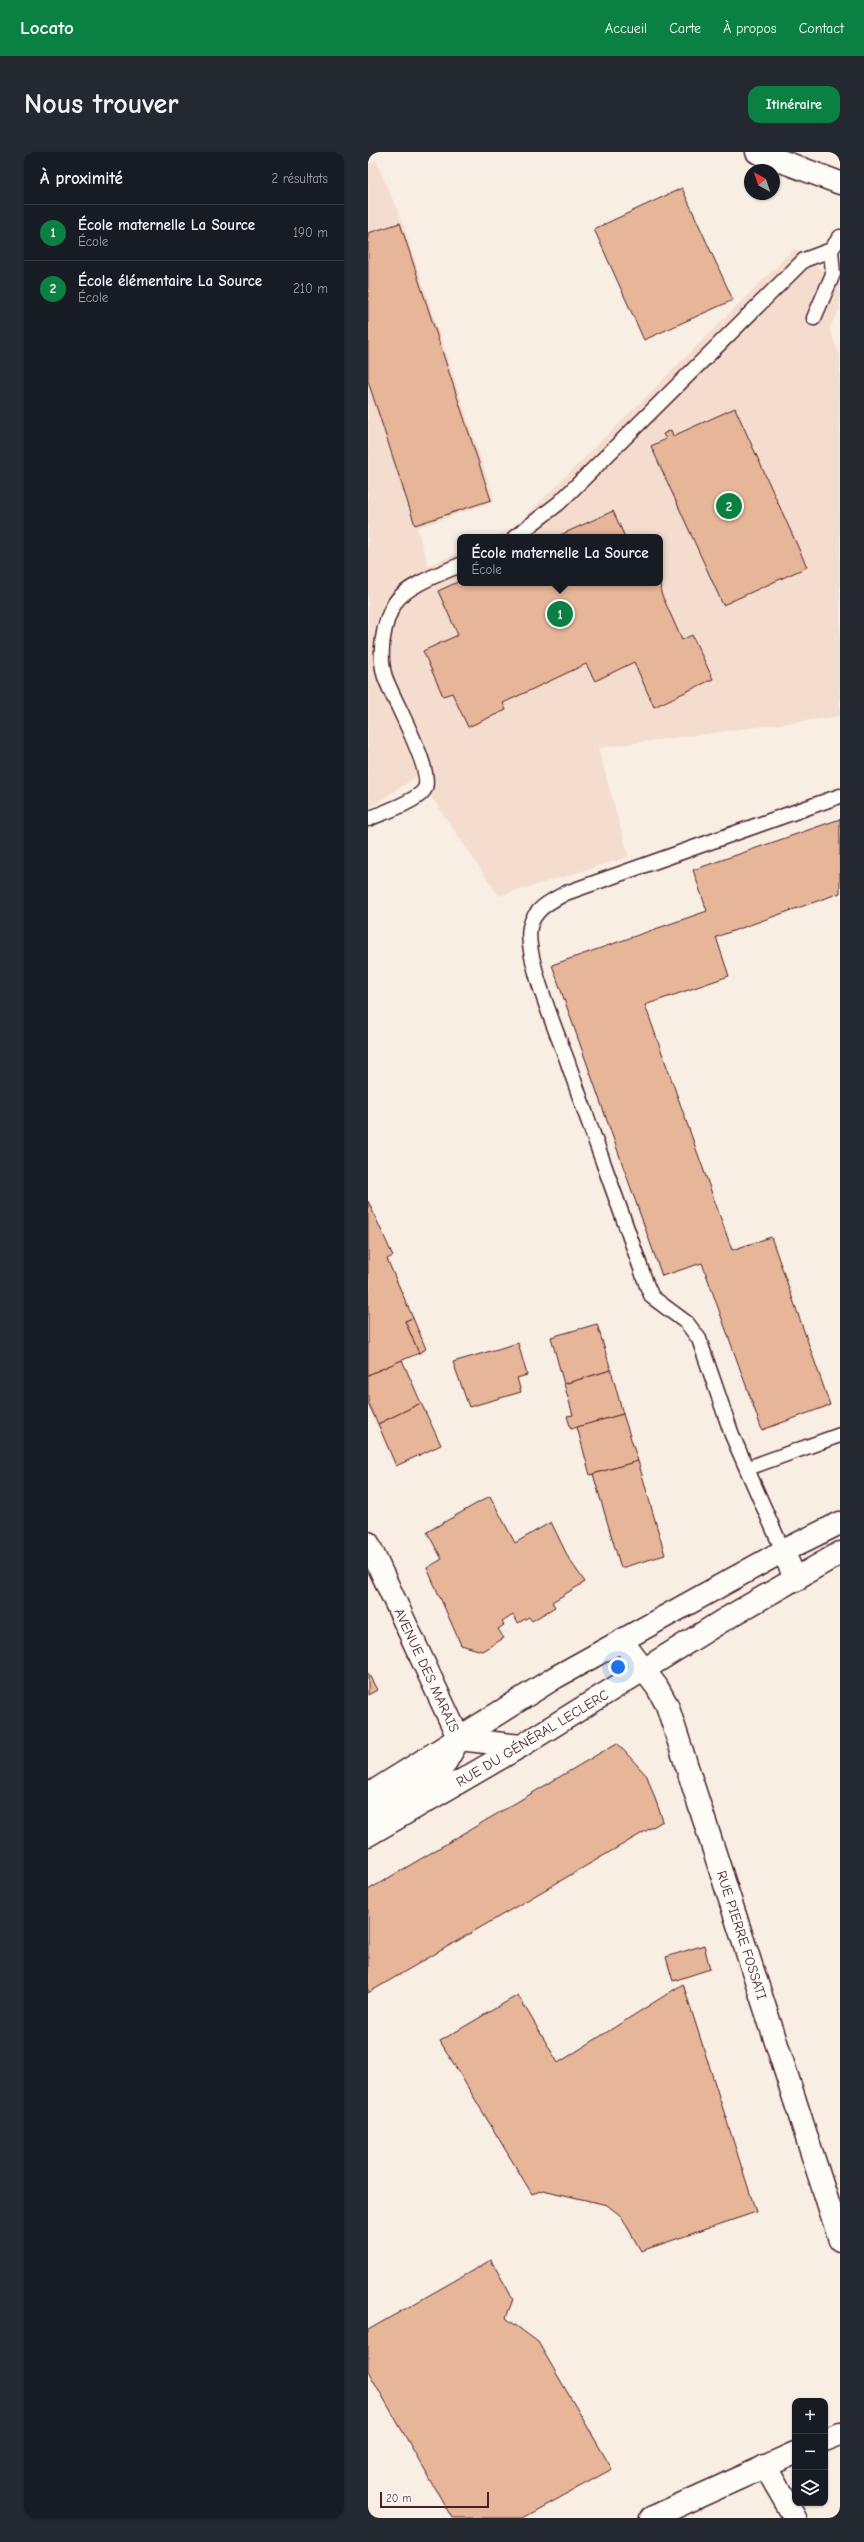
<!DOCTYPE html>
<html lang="fr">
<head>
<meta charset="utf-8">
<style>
  body { margin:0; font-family:"Comic Neue",sans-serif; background:#242831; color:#f1f3f6 }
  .controls { position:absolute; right:12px; bottom:12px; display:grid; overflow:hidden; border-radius:8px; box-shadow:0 1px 3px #0004 }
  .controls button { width:36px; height:36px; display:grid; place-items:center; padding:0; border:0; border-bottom:1px solid #363941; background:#171b24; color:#f1f3f6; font:20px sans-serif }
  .compass { position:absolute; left:376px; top:12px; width:36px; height:36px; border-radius:50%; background:#171b24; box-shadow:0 1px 3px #0004; rotate:320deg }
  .scale { position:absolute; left:12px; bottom:10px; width:109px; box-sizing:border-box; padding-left:4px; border:2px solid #4a1f2b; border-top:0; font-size:11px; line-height:14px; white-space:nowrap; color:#4a1f2b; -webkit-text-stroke:3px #fdfcf7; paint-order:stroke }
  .you { position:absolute; left:250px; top:1515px; width:14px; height:14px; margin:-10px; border:3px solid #fff; border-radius:50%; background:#1a73e8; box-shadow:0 0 0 6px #1a73e833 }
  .badge { display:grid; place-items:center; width:26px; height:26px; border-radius:50%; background:#0b8043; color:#fff; font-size:13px; font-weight:700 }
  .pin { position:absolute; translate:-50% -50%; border:2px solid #fff; box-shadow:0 1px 4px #0006 }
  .popup { position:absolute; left:89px; top:382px; width:206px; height:52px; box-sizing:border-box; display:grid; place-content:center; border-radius:8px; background:#171b24; filter:drop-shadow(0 1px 3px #0005); font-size:13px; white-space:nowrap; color:#9ea1a6 }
  .popup b { font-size:15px; color:#f1f3f6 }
  .popup::after { content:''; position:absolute; left:50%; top:100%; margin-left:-8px; border:8px solid transparent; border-top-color:#171b24 }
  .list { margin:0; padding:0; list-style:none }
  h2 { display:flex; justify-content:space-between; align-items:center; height:52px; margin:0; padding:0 16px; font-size:17px }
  h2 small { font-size:13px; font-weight:400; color:#9ea1a6 }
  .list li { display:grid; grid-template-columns:26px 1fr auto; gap:12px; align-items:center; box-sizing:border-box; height:56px; padding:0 16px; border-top:1px solid #363941 }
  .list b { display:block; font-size:15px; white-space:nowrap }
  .list p { margin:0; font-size:13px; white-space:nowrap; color:#9ea1a6 }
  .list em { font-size:13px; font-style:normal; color:#9ea1a6 }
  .icon { flex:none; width:22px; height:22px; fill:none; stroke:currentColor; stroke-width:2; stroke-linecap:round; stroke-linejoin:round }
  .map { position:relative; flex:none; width:472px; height:2366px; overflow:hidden; border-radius:12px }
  header { display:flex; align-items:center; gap:24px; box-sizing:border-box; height:56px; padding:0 20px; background:#0b8043; color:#fff }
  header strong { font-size:19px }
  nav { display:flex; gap:22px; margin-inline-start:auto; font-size:14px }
  .intro { display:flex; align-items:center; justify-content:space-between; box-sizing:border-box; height:96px; padding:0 24px }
  h1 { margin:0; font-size:28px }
  .button { padding:10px 18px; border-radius:12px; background:#0b8043; color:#fff; font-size:14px; font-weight:700 }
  main { display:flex; gap:24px; padding:0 24px }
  aside { flex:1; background:#171b24; border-radius:12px; box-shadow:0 1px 3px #0004 }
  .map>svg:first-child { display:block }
</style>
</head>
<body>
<header>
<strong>Locato</strong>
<nav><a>Accueil</a><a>Carte</a><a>À propos</a><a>Contact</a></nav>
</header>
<div class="intro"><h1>Nous trouver</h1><a class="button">Itinéraire</a></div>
<main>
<aside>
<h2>À proximité<small>2 résultats</small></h2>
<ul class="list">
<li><span class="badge">1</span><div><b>École maternelle La Source</b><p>École</p></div><em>190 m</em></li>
<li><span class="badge">2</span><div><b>École élémentaire La Source</b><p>École</p></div><em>210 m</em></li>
</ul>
</aside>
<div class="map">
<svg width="472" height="2366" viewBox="0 0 472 2366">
  <rect width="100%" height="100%" fill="#f9eee4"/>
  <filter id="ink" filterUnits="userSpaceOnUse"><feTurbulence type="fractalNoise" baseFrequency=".025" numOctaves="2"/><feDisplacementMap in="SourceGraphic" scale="8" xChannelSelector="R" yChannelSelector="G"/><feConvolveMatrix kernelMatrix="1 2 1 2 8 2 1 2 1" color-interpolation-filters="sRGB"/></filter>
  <g filter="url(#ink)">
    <path fill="#f4ddce" d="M8,8L35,72L127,349L49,376L60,414L92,400V431H292V385H125L147,375L427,96L436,108L472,127V157L461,176L472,203V564L230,596L261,705L131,744L49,624L0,657V12Z"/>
    <g fill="#e7b699" stroke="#4a1f2b">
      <path d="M314,36L365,148L276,188L226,77Z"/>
      <path d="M32,71L123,348L47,373L0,229V81Z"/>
      <path d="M367,256L439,415L355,453L283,294L298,287L295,282L303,278L305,284Z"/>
      <path d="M245,359L257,385H188Z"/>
      <path d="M92,429V431H292L293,441L314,488L324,483L345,527L286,555L266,510L227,529L218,512L135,551L138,558L100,575L84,541L75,544L55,499L90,483L70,439Z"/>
      <path d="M472,667V741L348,785L361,824L277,853L364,1098L403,1085L462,1253L394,1278L334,1111L294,1124L184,813L339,759L325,718Z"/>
      <path d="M0,1049L25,1104L19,1107L45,1166L37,1169L51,1201L0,1223Z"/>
      <path d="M45,1166L58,1197L51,1201L37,1169Z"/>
      <path d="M229,1172L243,1218L196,1232L183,1185Z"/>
      <path d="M150,1191L159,1223L149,1226L153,1240L101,1255L85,1210Z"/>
      <path d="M34,1208L53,1251L10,1272L0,1251V1223Z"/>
      <path d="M243,1218L255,1262L203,1277L199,1264L205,1263L196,1232Z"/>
      <path d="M53,1251L73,1293L28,1314L10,1272Z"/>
      <path d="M255,1262L270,1309L222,1323L209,1275Z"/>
      <path d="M270,1309L297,1403L253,1416L225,1322Z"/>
      <path d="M122,1344L147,1391L183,1370L201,1407L217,1430L184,1450L187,1455L164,1469L161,1465L150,1471L145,1463L134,1470L136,1473L130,1477L136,1486L114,1499L93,1493L59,1416L74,1407L59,1380Z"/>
      <path d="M0,1521L9,1538L0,1543Z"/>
      <path d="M249,1591L279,1624L295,1669L0,1841V1738Z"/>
      <path d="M336,1793L342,1817L305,1829L298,1805Z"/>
      <path d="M315,1832L388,2060L273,2099L253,2064L239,2053L175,2038L164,2042L72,1889L150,1843L190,1911Z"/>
      <path d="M123,2108L145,2147L138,2166L170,2190L244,2317L155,2366H84L0,2219V2178Z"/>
    </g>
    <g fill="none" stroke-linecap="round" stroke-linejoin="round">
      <defs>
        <g id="service">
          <path d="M446,166L465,122L463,98"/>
          <path d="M147,385L191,351L436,108L463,98L472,85"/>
          <path d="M0,667C14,661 48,650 56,638C68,621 24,546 17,525C10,503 15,470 27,451C37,434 74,421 92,413"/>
          <path d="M380,1316L472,1283"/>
          <path d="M415,1399L364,1283L331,1187L319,1171L284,1145L279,1134C253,1058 225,984 199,908C188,879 156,802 162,775C166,757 183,749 198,741L472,644"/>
        </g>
        <g id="minor">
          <path d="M389,0L472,31"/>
          <path d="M415,1399L428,1428"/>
          <path d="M254,1489L289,1535L299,1553L472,2088"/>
          <path d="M457,2288L472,2282"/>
          <path d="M397,2314L427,2366"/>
          <path d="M283,2366L427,2301"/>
        </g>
        <g id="tertiary">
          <path d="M0,1391L91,1587"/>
          <path d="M91,1587L153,1594"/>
          <path d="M0,1662L72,1620L91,1587"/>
        </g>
        <g id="secondary">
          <path d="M0,1643L188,1525L415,1399L472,1371"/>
          <path d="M0,1683L153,1594L354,1469L472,1401"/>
        </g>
      </defs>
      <use href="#service" stroke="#4a1f2b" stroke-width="17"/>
      <use href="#minor" stroke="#4a1f2b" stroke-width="25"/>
      <use href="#tertiary" stroke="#4a1f2b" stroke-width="25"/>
      <use href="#secondary" stroke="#4a1f2b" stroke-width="25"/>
      <use href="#service" stroke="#fdfcf7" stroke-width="14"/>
      <use href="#minor" stroke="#fdfcf7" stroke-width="22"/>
      <use href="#tertiary" stroke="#fdfcf7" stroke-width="22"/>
      <use href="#secondary" stroke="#fdfcf7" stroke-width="22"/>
    </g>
  </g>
  <g text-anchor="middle" stroke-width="3" stroke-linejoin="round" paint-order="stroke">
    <g font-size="14" fill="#4a1f2b" stroke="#fdfcf7">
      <text transform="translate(59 1518) rotate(65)" y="5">AVENUE DES MARAIS</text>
      <text transform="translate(164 1586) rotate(-31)" y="5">RUE DU GÉNÉRAL LECLERC</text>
      <text transform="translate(374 1783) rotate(72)" y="5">RUE PIERRE FOSSATI</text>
    </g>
  </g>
</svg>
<div class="controls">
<button>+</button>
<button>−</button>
<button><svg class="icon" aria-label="layers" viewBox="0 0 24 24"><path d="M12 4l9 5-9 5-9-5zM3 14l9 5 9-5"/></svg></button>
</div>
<svg class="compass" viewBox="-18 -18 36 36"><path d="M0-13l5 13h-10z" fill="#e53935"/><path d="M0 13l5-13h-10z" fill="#9ea1a6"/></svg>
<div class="scale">20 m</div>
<div class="you"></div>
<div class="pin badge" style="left:192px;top:462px">1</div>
<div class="popup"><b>École maternelle La Source</b>École</div>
<div class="pin badge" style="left:361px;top:354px">2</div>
</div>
</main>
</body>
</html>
